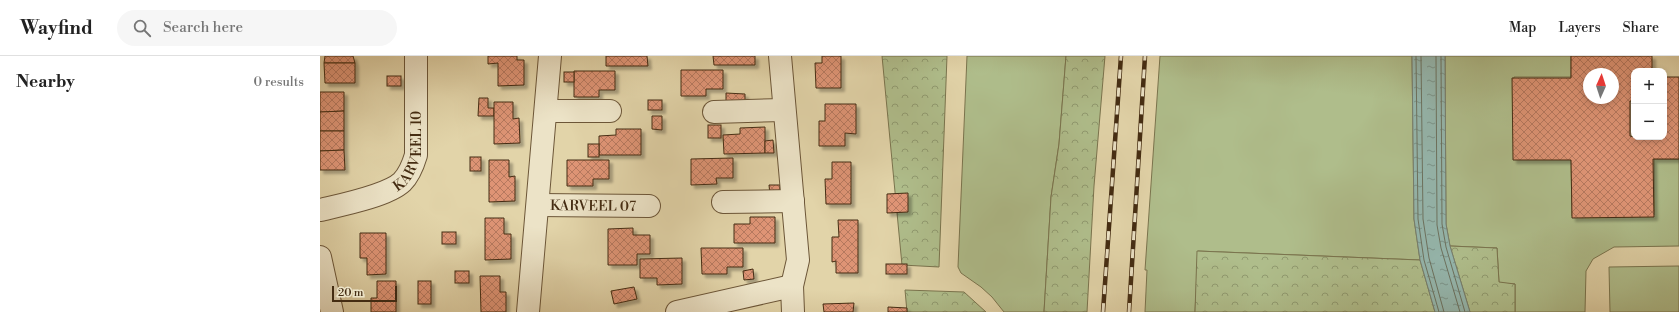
<!DOCTYPE html>
<html lang="en">
<head>
<meta charset="utf-8">
<style>
  body { margin:0; font-family:"Libre Bodoni",serif; background:#f6f6f6; color:#222 }
  .controls { position:absolute; right:12px; top:12px; display:grid; overflow:hidden; border-radius:8px; box-shadow:0 2px 6px #0003 }
  .controls button { width:36px; height:36px; display:grid; place-items:center; padding:0; border:0; border-bottom:1px solid #e0e0e0; background:#fff; color:#222; font:20px sans-serif }
  .compass { position:absolute; left:1263px; top:12px; width:36px; height:36px; border-radius:50%; background:#fff; box-shadow:0 2px 6px #0003; rotate:3deg }
  .scale { position:absolute; left:12px; bottom:10px; width:65px; box-sizing:border-box; padding-left:4px; border:2px solid #442c12; border-top:0; font-size:11px; line-height:14px; white-space:nowrap; color:#442c12; -webkit-text-stroke:3px #ece3c7; paint-order:stroke }
  .list { margin:0; padding:0; list-style:none }
  h2 { display:flex; justify-content:space-between; align-items:center; height:52px; margin:0; padding:0 16px; font-size:17px }
  h2 small { font-size:13px; font-weight:400; color:#767676 }
  .icon { flex:none; width:22px; height:22px; fill:none; stroke:currentColor; stroke-width:2; stroke-linecap:round; stroke-linejoin:round }
  .map { position:relative; flex:none; width:1359px; height:256px; overflow:hidden }
  header { display:flex; align-items:center; gap:24px; box-sizing:border-box; height:56px; padding:0 20px; background:#fff; border-bottom:1px solid #e0e0e0 }
  header strong { font-size:19px }
  nav { display:flex; gap:22px; margin-inline-start:auto; font-size:14px }
  .search { width:280px; height:36px; background:#f6f6f6; display:flex; align-items:center; gap:10px; box-sizing:border-box; padding:0 14px; border-radius:22px; color:#767676; font-size:15px }
  main { display:flex }
  aside { flex:1; background:#fff }
  .map>svg:first-child { display:block }
</style>
</head>
<body>
<header>
<strong>Wayfind</strong>
<div class="search"><svg class="icon" aria-label="search" viewBox="0 0 24 24"><circle cx="10" cy="10" r="6"/><path d="M15 15l6 6"/></svg>Search here</div>
<nav><a>Map</a><a>Layers</a><a>Share</a></nav>
</header>
<main>
<aside>
<h2>Nearby<small>0 results</small></h2>
<ul class="list">
</ul>
</aside>
<div class="map">
<svg width="1359" height="256" viewBox="0 0 1359 256">
  <defs>
    <pattern id="forest-crowns" width="20" height="18" patternUnits="userSpaceOnUse"><rect width="20" height="18" fill="#afbd8b"/><path d="M2 6a3 3 0 1 1 6 0M12 15a3 3 0 1 1 6 0" fill="none" stroke="#909a70"/></pattern>
    <pattern id="water-ripples" width="26" height="14" patternUnits="userSpaceOnUse"><rect width="26" height="14" fill="#95b7ae"/><path d="M2 4q2-2 4 0t4 0M15 11q2-2 4 0t4 0" fill="none" stroke="#7b958c"/></pattern>
    <pattern id="building-cross-hatch" width="8" height="8" patternUnits="userSpaceOnUse"><rect width="8" height="8" fill="#de9474"/><path d="M0 0l8 8M0 8l8-8" fill="none" stroke="#b6795e"/></pattern>
    <filter id="shadow"><feDropShadow dx="3.5" dy="3.5" stdDeviation="1" flood-color="#0004"/></filter>
  </defs>
  <rect width="100%" height="100%" fill="#e2d4a9"/>
  <filter id="stains"><feTurbulence type="fractalNoise" baseFrequency=".005" numOctaves="4"/><feColorMatrix values="0 0 0 0 .2 0 0 0 0 .09 0 0 0 0 .02 0 0 0 .5 -.17"/></filter>
  <radialGradient id="worn" r=".72"><stop offset=".6" stop-color="#630" stop-opacity="0"/><stop offset="1" stop-color="#630" stop-opacity=".3"/></radialGradient>
  <g fill="#afbd8b" stroke="#7a744e">
    <path d="M647,0H746L739,88L731,141L724,256H684L672,241L661,231L641,217L638,211Z"/>
    <path d="M840,0H1092L1094,163L1100,204L878,195L875,256H825L827,214H825Z"/>
    <path d="M1125,0H1251V21H1194V103L1251,102L1252,160L1334,159V103H1359V190L1294,191L1273,203L1266,215L1265,256H1195V228L1179,227L1177,192L1130,190L1126,168Z"/>
    <path d="M1359,210V256H1290L1289,211Z"/>
  </g>
  <g fill="url(#forest-crowns)" stroke="#7a744e">
    <path d="M562,0H627L619,211L582,209Z"/>
    <path d="M746,0H785L774,130L767,256H724L731,141L739,88Z"/>
    <path d="M1130,190L1177,192L1179,226L1195,228V256H1150Z"/>
    <path d="M877,195L1100,204L1115,256H875Z"/>
    <path d="M585,234L644,236L666,256H587Z"/>
  </g>
  <path fill="url(#water-ripples)" stroke="#757f70" d="M1092,0H1125L1126,168L1130,190L1150,256H1115L1100,204L1094,163Z"/>
  <g fill="none" stroke-linecap="round" stroke-linejoin="round">
    <g stroke="#6c7260" stroke-width="1">
      <path d="M1096,0L1098,163L1104,204L1119,256"/>
      <path d="M1101,0L1103,163L1109,202L1124,256"/>
      <path d="M1116,0L1117,169L1121,192L1140,256"/>
      <path d="M1121,0L1122,168L1126,191L1145,256"/>
    </g>
  </g>
  <g fill="url(#building-cross-hatch)" stroke="#442c12" fill-rule="evenodd" filter="url(#shadow)">
    <path d="M5,0H33L35,7H4Z"/>
    <path d="M168,0H197V4H204V29L178,30V7L168,8Z"/>
    <path d="M286,0H327L328,10H286Z"/>
    <path d="M393,0H435V9H394Z"/>
    <path d="M502,0H521V32H496L495,7H502Z"/>
    <path d="M1251,0H1332V15H1314V45H1310V80L1314,81H1344V21H1359V103H1333L1334,161L1252,162L1251,104H1193L1192,22H1251ZM1269,18H1293V42H1269Z"/>
    <path d="M4,7H35V27H5Z"/>
    <path d="M361,14H403V33H386V40H361Z"/>
    <path d="M254,15H295V34H279V41H254Z"/>
    <rect x="244" y="16" width="10" height="10"/>
    <rect x="67" y="20" width="14" height="10"/>
    <path d="M0,36H24V55L0,56Z"/>
    <path d="M406,37L425,38V48H406Z"/>
    <path d="M159,42H168V52H174V60H158Z"/>
    <rect x="328" y="44" width="14" height="10"/>
    <path d="M174,46H193V63L199,62L200,87L174,88Z"/>
    <path d="M505,48H536V78L525,77V90H499V65H505Z"/>
    <path d="M24,55V75H0V56Z"/>
    <path d="M332,60H342V74L332,73Z"/>
    <rect x="388" y="69" width="13" height="13"/>
    <path d="M445,71V97L404,98L403,79L420,78V72Z"/>
    <path d="M296,73H321V99H279V80L296,79Z"/>
    <path d="M0,75H24V94L0,95Z"/>
    <path d="M453,84L454,97H445V85Z"/>
    <rect x="268" y="88" width="11" height="13"/>
    <path d="M24,94L25,114H0V95Z"/>
    <rect x="150" y="101" width="11" height="14"/>
    <path d="M413,102V122H396L397,128L371,129V103Z"/>
    <path d="M169,104H189V121L195,120V145L169,146Z"/>
    <path d="M247,104H289V123H273V130H247Z"/>
    <path d="M512,106H531V148H506L505,123H512Z"/>
    <path d="M449,129H460V139H450Z"/>
    <path d="M588,137V156L567,157V138Z"/>
    <path d="M430,161H455V187H414V168H430Z"/>
    <path d="M165,162H184V178H191V203L165,204Z"/>
    <path d="M518,164H538V217H516V205L512,206V181H519Z"/>
    <path d="M313,172V179H330V198H317V209H288V173Z"/>
    <rect x="122" y="176" width="14" height="12"/>
    <path d="M40,177H66V218L47,219V202H40Z"/>
    <path d="M381,192H423V211H407V218H382Z"/>
    <path d="M362,202V228L337,229V222H320V203Z"/>
    <rect x="566" y="208" width="21" height="10"/>
    <path d="M433,213L434,223L424,224L423,215Z"/>
    <rect x="135" y="215" width="14" height="12"/>
    <path d="M160,220H180V236H186V256H161Z"/>
    <path d="M57,225H76V256H51V242H57Z"/>
    <rect x="98" y="225" width="13" height="23"/>
    <path d="M314,231L317,243L294,248L291,235Z"/>
    <path d="M534,247L533,256H504L503,248Z"/>
    <path d="M568,251L587,252V256H568Z"/>
  </g>
  <g fill="none" stroke-linecap="round" stroke-linejoin="round">
    <defs>
      <g id="minor">
        <path d="M460,0L478,204L472,230"/>
        <path d="M226,55H290"/>
        <path d="M394,56L463,54"/>
        <path d="M403,146L473,145"/>
        <path id="s1" d="M218,149L329,150"/>
        <path id="s2" d="M0,154C21,149 67,140 82,126C89,119 93,109 96,99V0"/>
        <path d="M0,201L12,256"/>
        <path d="M208,256L230,0"/>
        <path d="M357,256L472,230L473,256"/>
      </g>
    </defs>
    <use href="#minor" stroke="#6c5638" stroke-width="24"/>
    <use href="#minor" stroke="#ece3c7" stroke-width="22"/>
    <defs>
      <g id="rail">
        <path d="M783,256L801,0"/>
        <path d="M809,256L825,0"/>
      </g>
    </defs>
    <use href="#rail" stroke="#442c12" stroke-width="4.5"/>
    <use href="#rail" stroke="#ece3c7" stroke-width="3" stroke-dasharray="9" stroke-linecap="butt"/>
  </g>
  <g text-anchor="middle" stroke-width="3" stroke-linejoin="round" paint-order="stroke">
    <g font-size="14" fill="#442c12" stroke="#ece3c7">
      <text dy="5" stroke="none"><textPath href="#s2" startOffset="120">KARVEEL 10</textPath></text>
      <text dy="5" stroke="none"><textPath href="#s1" startOffset="55">KARVEEL 07</textPath></text>
    </g>
  </g>
  <rect width="100%" height="100%" filter="url(#stains)"/>
  <rect width="100%" height="100%" fill="url(#worn)"/>
</svg>
<div class="controls">
<button>+</button>
<button>−</button>
</div>
<svg class="compass" viewBox="-18 -18 36 36"><path d="M0-13l5 13h-10z" fill="#e53935"/><path d="M0 13l5-13h-10z" fill="#767676"/></svg>
<div class="scale">20 m</div>
</div>
</main>
</body>
</html>
